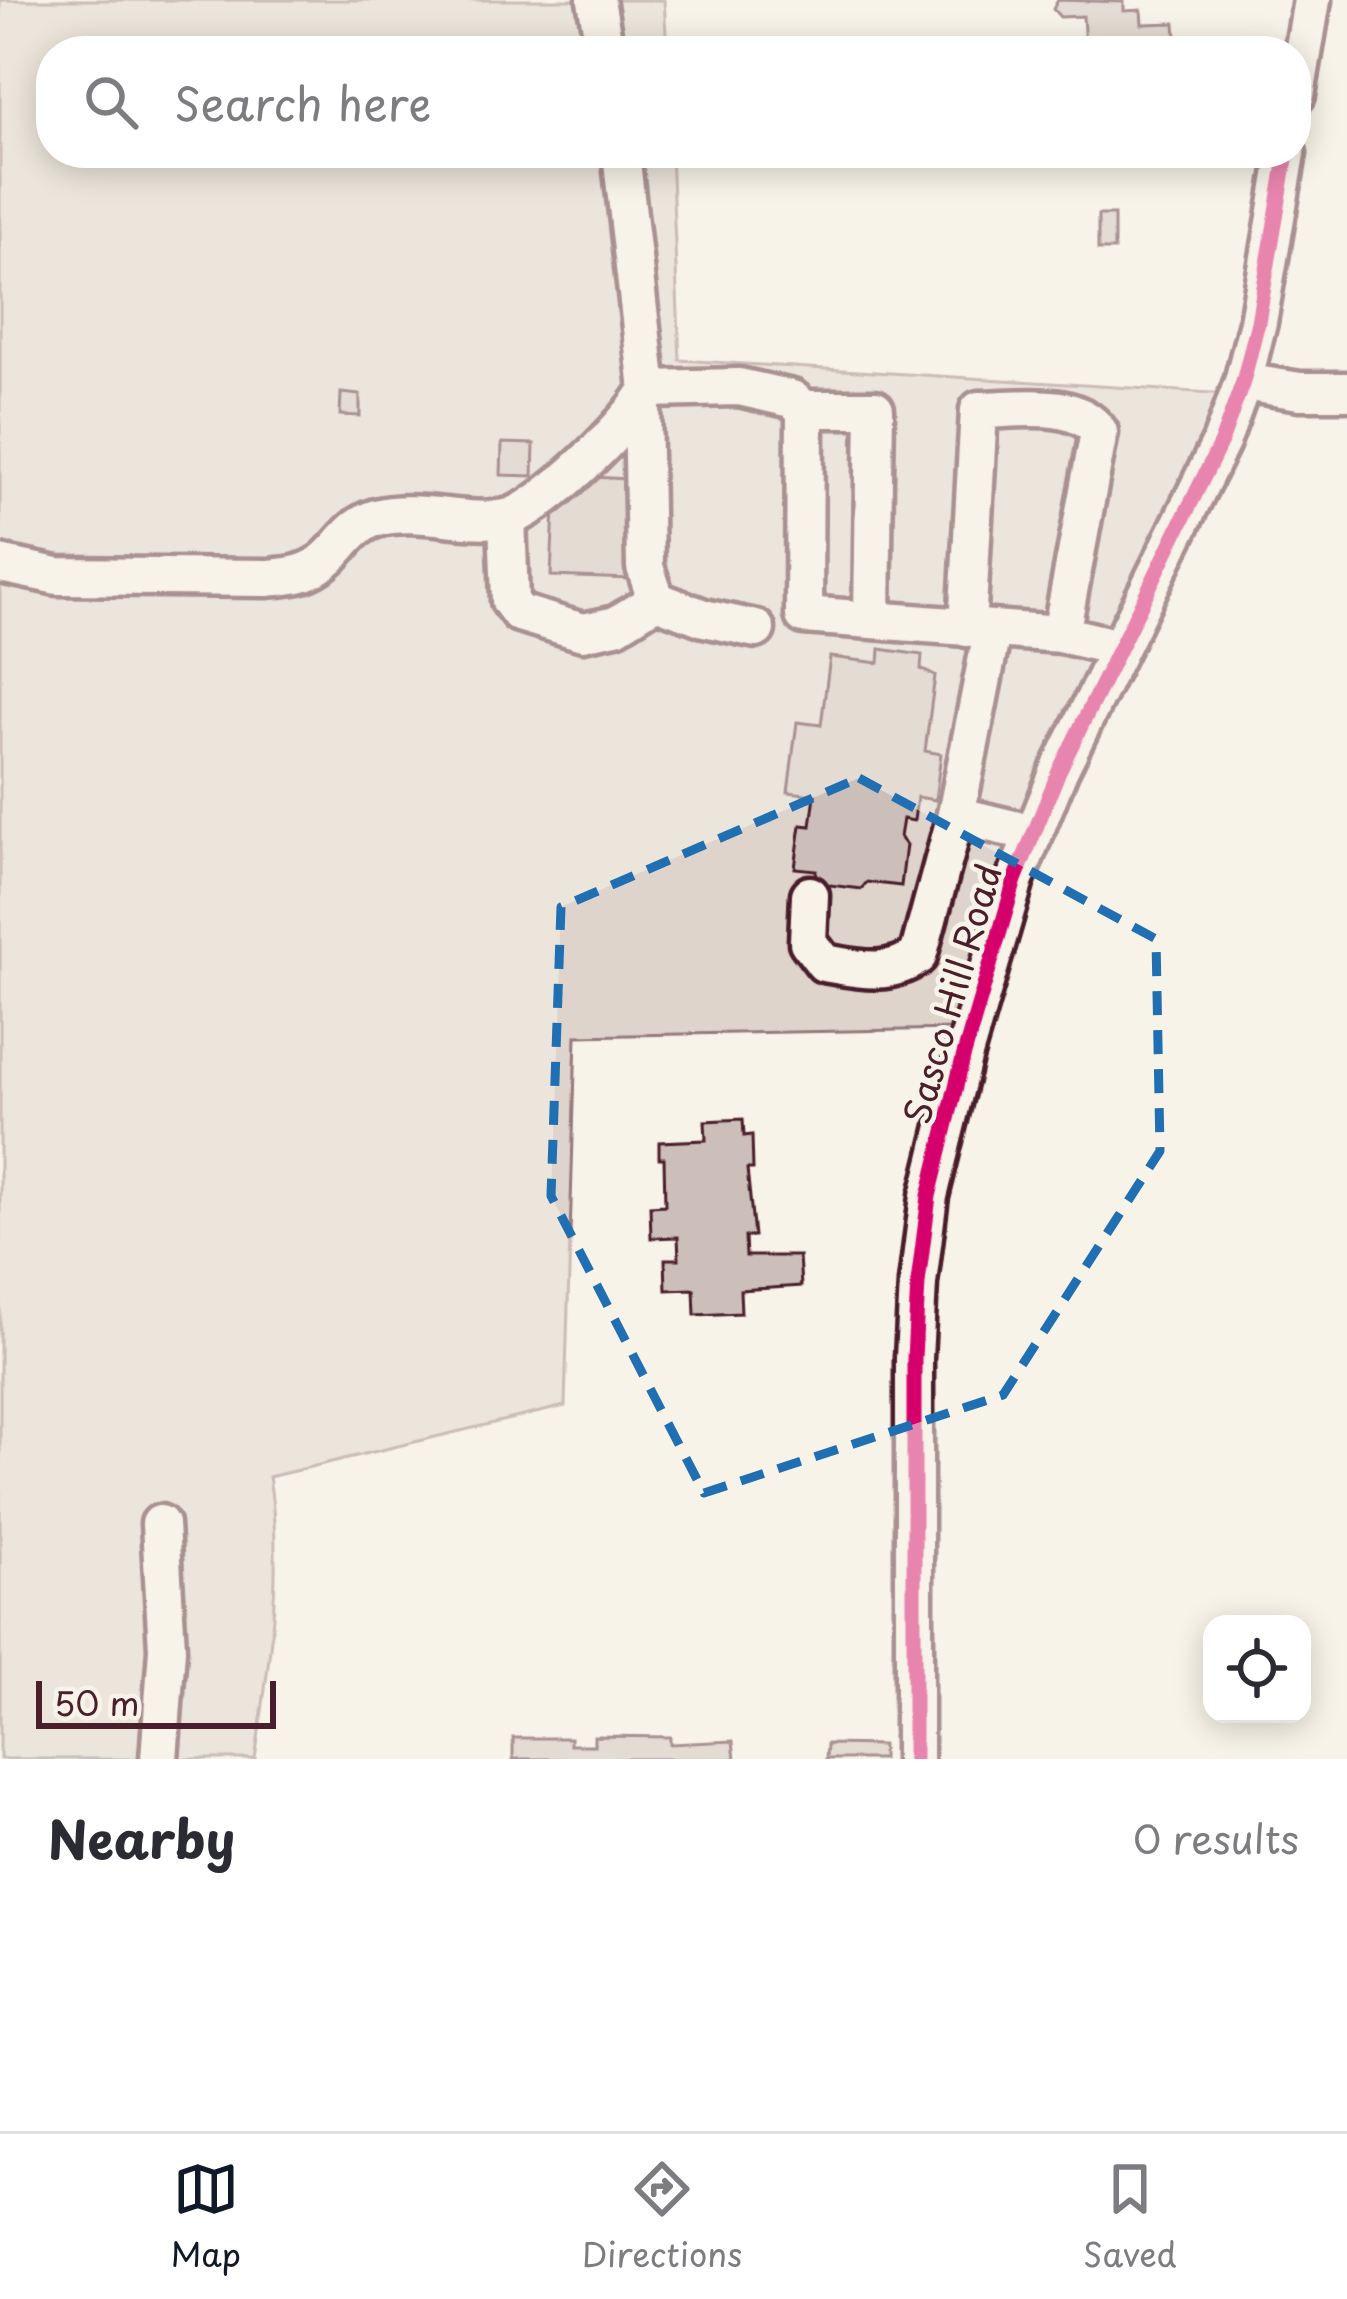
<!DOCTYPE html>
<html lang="en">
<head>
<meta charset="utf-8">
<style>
  body { margin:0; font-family:"Playpen Sans",sans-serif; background:#f2f2f3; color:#2b2b33 }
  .controls { position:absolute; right:36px; bottom:36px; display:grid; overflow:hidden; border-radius:24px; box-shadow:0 6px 30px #0003 }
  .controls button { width:108px; height:108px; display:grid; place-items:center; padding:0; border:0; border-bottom:3px solid #e1e1e2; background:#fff; color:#2b2b33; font:60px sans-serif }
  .scale { position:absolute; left:36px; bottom:30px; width:240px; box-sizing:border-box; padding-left:12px; border:6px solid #4a1f2b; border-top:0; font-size:33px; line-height:42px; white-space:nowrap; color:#4a1f2b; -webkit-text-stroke:9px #f7f3e8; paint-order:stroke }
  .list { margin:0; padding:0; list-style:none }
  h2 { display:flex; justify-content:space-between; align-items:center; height:156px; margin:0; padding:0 48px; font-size:51px }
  h2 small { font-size:39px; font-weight:400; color:#7c7c81 }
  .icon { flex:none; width:66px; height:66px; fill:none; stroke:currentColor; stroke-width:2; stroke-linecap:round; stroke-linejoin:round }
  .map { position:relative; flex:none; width:1347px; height:1759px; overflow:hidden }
  .search { position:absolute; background:#fff; box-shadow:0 6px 30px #0003; left:36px; right:36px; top:36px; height:132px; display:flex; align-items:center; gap:30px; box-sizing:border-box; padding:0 42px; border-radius:48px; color:#7c7c81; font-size:45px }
  .sheet { height:372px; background:#fff }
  nav { display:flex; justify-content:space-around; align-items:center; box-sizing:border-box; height:168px; border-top:3px solid #e1e1e2; background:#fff; font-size:33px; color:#7c7c81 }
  nav a { display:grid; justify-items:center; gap:6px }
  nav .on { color:#111827 }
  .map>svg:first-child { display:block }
</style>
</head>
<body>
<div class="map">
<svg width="1347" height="1759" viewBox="0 0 1347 1759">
  <rect width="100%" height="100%" fill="#f7f3e8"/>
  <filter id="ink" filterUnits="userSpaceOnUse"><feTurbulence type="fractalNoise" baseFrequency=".00833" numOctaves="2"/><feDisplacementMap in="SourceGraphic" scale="24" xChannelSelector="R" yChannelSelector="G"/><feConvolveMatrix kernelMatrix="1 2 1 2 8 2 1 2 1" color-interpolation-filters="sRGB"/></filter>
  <g filter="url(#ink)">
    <path fill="#ded4cc" stroke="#947a7c" stroke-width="3" d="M0,0H664L667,51H51V153H671L680,360L1229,394L958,1029L576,1036L565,1406L269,1477C284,1569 269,1667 255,1759H0Z"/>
    <g fill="#ccbfb9" stroke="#4a1f2b" stroke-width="3">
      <path d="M1058,0L1124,2V11L1141,10L1142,24L1175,23L1177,51H1133L1132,45L1085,47L1083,16L1060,17L1053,9Z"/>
      <rect x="1098" y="215" width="16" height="35"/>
      <path d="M341,393L360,395V416L340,415Z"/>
      <path d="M502,443L534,444L533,476L501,475Z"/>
      <path d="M577,476L626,479L625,497H634L630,579L551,576L554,508L564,506V490Z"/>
      <path d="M880,649L922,655L921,669L935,676L925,751L941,754L935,800L917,797L914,821L903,819L900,837L906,845L901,886L867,882L861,889L814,883L816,870L795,868L801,825L811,826L815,795L788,792L797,722L821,725L830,657L879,663Z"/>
      <path d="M743,1119L744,1136L752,1135L753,1169H747L754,1236L745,1237L746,1256H799L801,1286L740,1290L741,1313L695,1315L694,1289L666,1290L665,1259H679L678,1237L651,1238L650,1206L665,1205L664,1158H659V1142L706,1140L705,1121Z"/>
      <path d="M594,1736L670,1737V1744L733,1741L735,1759H513V1738H570V1745H594Z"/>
      <path d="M827,1744L882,1745V1759H826Z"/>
    </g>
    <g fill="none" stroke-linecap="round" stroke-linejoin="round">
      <defs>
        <g id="minor">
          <path d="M596,0L605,51"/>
          <path d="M1296,95L1312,0"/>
          <path d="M1243,382L1300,391H1347"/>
          <path d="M648,389L739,387L792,399L805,409H875L872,618"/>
          <path d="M642,402L645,567L656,600"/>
          <path d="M805,409L804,615L1061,634L1119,648"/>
          <path d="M507,518L510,601L519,613L583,632L616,625L656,600"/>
          <path d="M0,564L57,576L267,578C287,576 303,576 320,564C341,550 348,526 376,518C417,507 465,525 506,518C540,512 634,420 648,389L621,153"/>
          <path d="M656,600L704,618L756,629"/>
          <path d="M967,628L979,410C1017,410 1075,398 1099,432L1061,634"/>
          <path d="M956,815L992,632"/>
          <path d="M810,895L808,942L824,963C859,969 887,977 918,956L956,815L1034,834"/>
          <path d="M159,1759L167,1649L160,1524"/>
          <path d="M914,1759V1358L918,1283L929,1196L963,1058L1015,880L1059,771L1221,442L1243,382L1258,322L1287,153"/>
        </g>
      </defs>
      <use href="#minor" stroke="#4a1f2b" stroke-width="45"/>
      <use href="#minor" stroke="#f7f3e8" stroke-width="36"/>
      <defs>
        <path id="cycleway" d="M914,1759V1358L918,1283L929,1196L963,1058L1015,880L1059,771L1221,442L1243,382L1258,322L1287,153"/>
      </defs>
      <use href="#cycleway" stroke="#f7f3e8" stroke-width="22"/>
      <use href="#cycleway" stroke="#d6006c" stroke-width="15"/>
    </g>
  </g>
  <path d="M0 0H1347V1759H0ZM859,778L1156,939L1160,1151L1003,1395L704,1493L551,1196L561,907Z" fill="#f7f3e8" fill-opacity=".55" fill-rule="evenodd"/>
  <path fill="none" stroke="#1f6fb2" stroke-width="9" stroke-dasharray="24 15" stroke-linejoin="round" d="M859,778L1156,939L1160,1151L1003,1395L704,1493L551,1196L561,907Z"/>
  <g text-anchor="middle" stroke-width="9" stroke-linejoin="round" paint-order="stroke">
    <g font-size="36" fill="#4a1f2b" stroke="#f7f3e8">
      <text transform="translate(953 994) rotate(-74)" y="13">Sasco Hill Road</text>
    </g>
  </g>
</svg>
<div class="controls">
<button><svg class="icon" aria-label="locate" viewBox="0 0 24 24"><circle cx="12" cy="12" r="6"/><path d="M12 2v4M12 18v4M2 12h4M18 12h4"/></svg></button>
</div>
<div class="scale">50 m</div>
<div class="search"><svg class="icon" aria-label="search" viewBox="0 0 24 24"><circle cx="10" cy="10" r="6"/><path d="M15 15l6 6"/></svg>Search here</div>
</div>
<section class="sheet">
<h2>Nearby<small>0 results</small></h2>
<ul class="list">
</ul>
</section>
<nav>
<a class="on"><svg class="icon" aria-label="map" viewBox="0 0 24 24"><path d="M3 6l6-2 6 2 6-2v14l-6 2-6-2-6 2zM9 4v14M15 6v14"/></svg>Map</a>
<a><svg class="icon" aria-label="directions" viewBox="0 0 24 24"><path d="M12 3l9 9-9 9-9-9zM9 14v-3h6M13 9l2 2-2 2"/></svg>Directions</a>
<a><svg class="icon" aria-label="saved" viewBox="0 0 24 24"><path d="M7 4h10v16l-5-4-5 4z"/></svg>Saved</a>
</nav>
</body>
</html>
